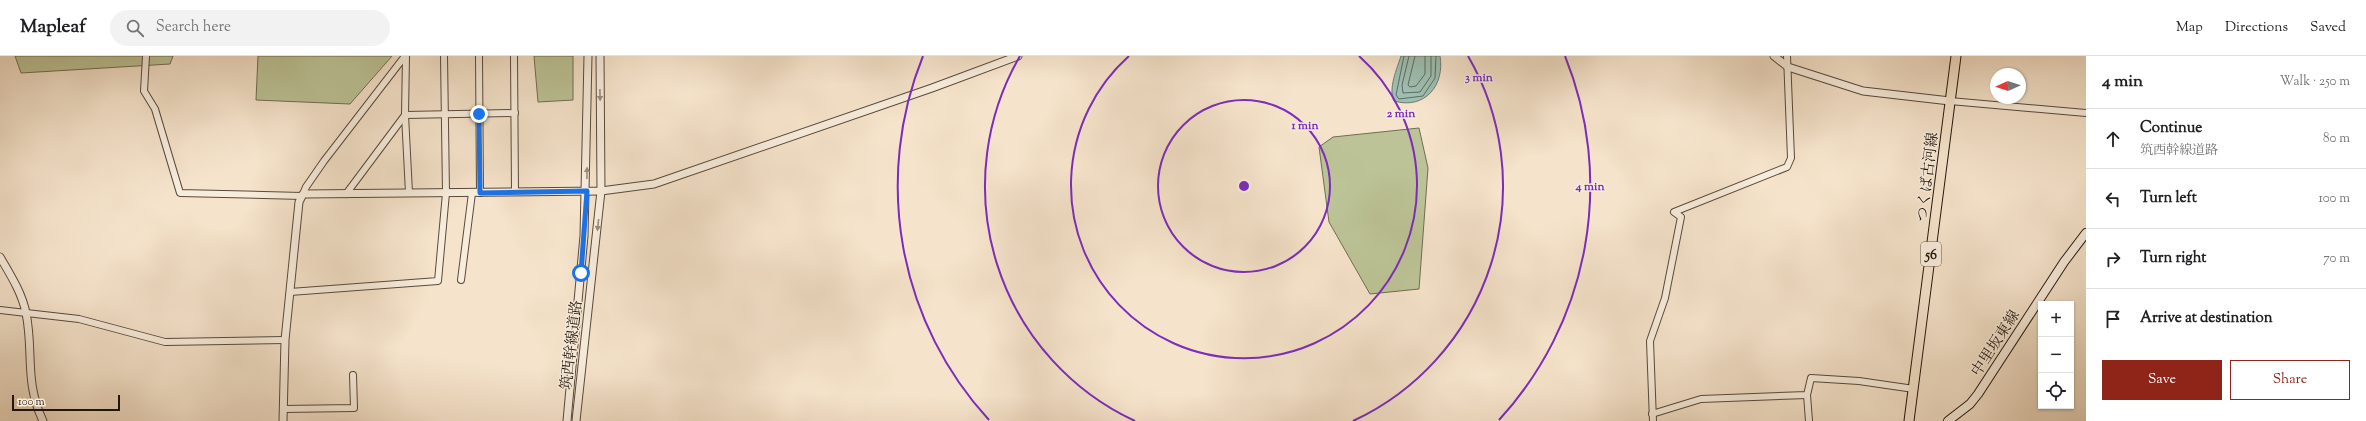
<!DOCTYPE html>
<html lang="en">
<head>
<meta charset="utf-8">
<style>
  body { margin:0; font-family:"Sorts Mill Goudy","Noto Serif JP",serif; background:#f2f2f2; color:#202124 }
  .controls { position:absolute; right:12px; bottom:12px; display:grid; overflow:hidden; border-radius:0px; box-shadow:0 1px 3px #0004 }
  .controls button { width:36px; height:36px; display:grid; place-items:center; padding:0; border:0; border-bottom:1px solid #e0e0e0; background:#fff; color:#202124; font:20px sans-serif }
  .compass { position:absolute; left:1990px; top:12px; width:36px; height:36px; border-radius:50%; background:#fff; box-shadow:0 1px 3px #0004; rotate:267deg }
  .scale { position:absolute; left:12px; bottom:10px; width:108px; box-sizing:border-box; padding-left:4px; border:2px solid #25160c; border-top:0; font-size:11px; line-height:14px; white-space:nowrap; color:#25160c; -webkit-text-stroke:3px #f8eddd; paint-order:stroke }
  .stop { position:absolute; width:12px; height:12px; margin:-9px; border:3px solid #1a73e8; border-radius:50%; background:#fff }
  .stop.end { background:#1a73e8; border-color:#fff; box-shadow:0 1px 4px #0008 }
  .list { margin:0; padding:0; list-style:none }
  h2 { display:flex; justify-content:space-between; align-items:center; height:52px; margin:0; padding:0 16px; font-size:17px }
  h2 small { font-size:13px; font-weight:400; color:#757577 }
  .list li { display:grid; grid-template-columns:26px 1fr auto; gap:12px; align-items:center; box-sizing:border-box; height:60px; padding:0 16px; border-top:1px solid #e0e0e0 }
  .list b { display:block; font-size:15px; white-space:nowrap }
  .list p { margin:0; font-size:13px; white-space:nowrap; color:#757577 }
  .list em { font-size:13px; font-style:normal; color:#757577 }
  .actions { display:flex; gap:8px; padding:12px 16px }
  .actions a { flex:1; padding:9px 0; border:1px solid #8f2418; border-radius:0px; text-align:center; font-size:14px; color:#8f2418 }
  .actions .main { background:#8f2418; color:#fff }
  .icon { flex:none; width:22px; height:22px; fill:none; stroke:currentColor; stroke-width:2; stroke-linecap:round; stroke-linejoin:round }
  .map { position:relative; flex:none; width:2086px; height:365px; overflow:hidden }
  header { display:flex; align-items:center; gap:24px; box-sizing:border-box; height:56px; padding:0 20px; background:#fff; border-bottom:1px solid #e0e0e0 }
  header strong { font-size:19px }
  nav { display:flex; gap:22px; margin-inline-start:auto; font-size:14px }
  .search { width:280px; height:36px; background:#f2f2f2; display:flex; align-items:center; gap:10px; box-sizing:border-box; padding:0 14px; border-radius:22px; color:#757577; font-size:15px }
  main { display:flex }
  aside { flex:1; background:#fff }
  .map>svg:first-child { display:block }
</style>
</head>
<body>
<header>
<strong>Mapleaf</strong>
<div class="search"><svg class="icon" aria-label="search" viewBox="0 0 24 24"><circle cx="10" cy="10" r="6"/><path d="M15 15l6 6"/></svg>Search here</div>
<nav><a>Map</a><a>Directions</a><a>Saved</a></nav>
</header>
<main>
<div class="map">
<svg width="2086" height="365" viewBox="0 0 2086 365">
  <rect width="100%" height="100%" fill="#f5e3cb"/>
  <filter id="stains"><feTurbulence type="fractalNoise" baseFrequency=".005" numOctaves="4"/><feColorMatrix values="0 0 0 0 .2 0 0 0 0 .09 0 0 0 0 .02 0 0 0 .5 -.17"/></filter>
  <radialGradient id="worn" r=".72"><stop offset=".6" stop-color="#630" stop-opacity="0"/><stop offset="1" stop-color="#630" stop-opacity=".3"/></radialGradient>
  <g fill="#bcc497" stroke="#706d52">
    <path d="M15,0H173L170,8L21,17Z"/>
    <path d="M258,0H392L350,48L256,44Z"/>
    <path d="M534,0H573V44L538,46Z"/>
    <path d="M1419,72L1428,112L1419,233L1370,238L1329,166L1319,91L1333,81Z"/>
  </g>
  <path fill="#9dbfb2" stroke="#6d7b70" d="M1401,0H1440C1445,29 1425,54 1394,45C1388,32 1397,13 1401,0Z"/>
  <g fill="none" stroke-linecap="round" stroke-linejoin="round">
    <g stroke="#616a5f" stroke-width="1">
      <path d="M1404,0L1396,39L1399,43L1423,40L1435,22L1436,0"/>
      <path d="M1409,0L1402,29L1403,37L1420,36L1431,20V0"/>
      <path d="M1415,0L1408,29L1410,31L1416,30L1425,18V0"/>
    </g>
    <defs>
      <g id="minor">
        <path d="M146,0L144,35L155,53L180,137L302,140"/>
        <path d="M406,0L405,59L409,137"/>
        <path d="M479,0L480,137"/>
        <path d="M514,0L515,136"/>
        <path d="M1950,45L2086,57"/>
        <path d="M303,138L306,131L324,105L405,0"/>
        <path d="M346,138L405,59L515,57"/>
        <path d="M461,224L472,137"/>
        <path d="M290,236L438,225L446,137L444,0"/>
        <path d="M0,254L79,263L165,286L285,284"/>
        <path d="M1807,339L1809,365"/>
        <path d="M283,353L354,352L353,319"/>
        <path d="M1652,358L1701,343L1807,339L1811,322L1859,325L1914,333"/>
        <path d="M1653,365L1650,285L1665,242L1681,161L1674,156L1787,111L1791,102L1787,0"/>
      </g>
      <g id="tertiary">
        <path d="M1774,0L1788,11L1863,35L1950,45"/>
        <path d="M0,201C10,218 22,237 26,257C34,296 24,325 43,365"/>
        <path d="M283,365L285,284L299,146L303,138L601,135L654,128L932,32L1018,0"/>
        <path d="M567,365L584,180L588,0"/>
        <path d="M576,365L601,135L600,0"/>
      </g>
      <path id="secondary" d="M1948,365L1970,348L1978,338L2064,206L2086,177"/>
      <path id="primary" d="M1909,365L1956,0"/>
    </defs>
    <use href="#minor" stroke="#59493c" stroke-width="8"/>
    <use href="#tertiary" stroke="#59493c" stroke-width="9"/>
    <use href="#secondary" stroke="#25160c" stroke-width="10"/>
    <use href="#primary" stroke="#25160c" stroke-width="11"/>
    <use href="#minor" stroke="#f8eddd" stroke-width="6"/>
    <use href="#tertiary" stroke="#f8eddd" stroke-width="7"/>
    <use href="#secondary" stroke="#f8eddd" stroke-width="8"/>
    <use href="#primary" stroke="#f5e3cb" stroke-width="9"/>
  </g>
  <defs><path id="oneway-solid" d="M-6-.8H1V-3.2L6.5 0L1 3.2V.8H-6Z"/></defs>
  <g fill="#998c7f">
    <use href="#oneway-solid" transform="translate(600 39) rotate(89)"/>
    <use href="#oneway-solid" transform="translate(587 117) rotate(-89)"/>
    <use href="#oneway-solid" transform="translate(598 169) rotate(96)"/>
  </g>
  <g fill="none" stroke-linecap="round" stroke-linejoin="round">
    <path stroke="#1a73e8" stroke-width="5" d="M479,58L480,137L587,135L581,217"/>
  </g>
  <g fill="none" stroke="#7b2cbf" stroke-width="2">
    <circle cx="1244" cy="130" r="86"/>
    <path d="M1359 0A173 173 0 1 1 1129 0"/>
    <path d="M1135 365A259 259 0 0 1 1020 0M1468 0A259 259 0 0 1 1353 365"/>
    <path d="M989 364A346 346 0 0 1 923 0M1565 0A346 346 0 0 1 1499 364"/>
  </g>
  <g text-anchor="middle" stroke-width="3" stroke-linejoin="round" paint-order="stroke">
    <rect fill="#f8eddd" stroke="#64564b" stroke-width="1" x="1921" y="186" width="20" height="24" rx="3"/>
    <g font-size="14" font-weight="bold" fill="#25160c">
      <text x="1931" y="203">56</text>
    </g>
    <g font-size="15" fill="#25160c" stroke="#f8eddd">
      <text transform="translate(1927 121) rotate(-83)" y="5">つくば古河線</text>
      <text transform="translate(1995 287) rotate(-57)" y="5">中里坂東線</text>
      <text transform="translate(571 289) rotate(-83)" y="5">筑西幹線道路</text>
    </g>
  </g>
  <circle cx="1244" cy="130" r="6" fill="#7b2cbf" stroke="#f8eddd" stroke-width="2"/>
  <g font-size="12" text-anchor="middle" font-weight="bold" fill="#7b2cbf" stroke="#f8eddd" stroke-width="3" stroke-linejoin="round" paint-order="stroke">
    <text x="1479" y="25">3 min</text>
    <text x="1401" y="61">2 min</text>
    <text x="1305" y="73">1 min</text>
    <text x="1590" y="134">4 min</text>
  </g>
  <rect width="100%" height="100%" filter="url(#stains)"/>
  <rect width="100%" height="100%" fill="url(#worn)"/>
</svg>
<div class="controls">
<button>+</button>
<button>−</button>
<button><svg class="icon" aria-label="locate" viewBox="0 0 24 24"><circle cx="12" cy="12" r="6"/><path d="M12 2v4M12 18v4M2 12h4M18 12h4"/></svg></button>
</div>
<svg class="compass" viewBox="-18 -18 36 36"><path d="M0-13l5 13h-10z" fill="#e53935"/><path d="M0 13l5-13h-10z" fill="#757577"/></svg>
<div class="scale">100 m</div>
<div class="stop" style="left:581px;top:217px"></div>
<div class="stop end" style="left:479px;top:58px"></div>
</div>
<aside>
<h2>4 min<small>Walk · 250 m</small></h2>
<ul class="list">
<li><svg class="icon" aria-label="ahead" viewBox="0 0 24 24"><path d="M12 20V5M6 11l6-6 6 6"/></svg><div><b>Continue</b><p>筑西幹線道路</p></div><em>80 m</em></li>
<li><svg class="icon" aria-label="left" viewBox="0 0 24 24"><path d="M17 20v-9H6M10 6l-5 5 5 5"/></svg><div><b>Turn left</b></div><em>100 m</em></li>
<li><svg class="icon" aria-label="right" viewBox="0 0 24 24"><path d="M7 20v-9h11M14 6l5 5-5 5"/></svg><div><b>Turn right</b></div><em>70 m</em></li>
<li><svg class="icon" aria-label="arrive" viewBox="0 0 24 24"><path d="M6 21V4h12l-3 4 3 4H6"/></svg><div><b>Arrive at destination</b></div></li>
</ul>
<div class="actions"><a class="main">Save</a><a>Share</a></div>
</aside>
</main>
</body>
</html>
